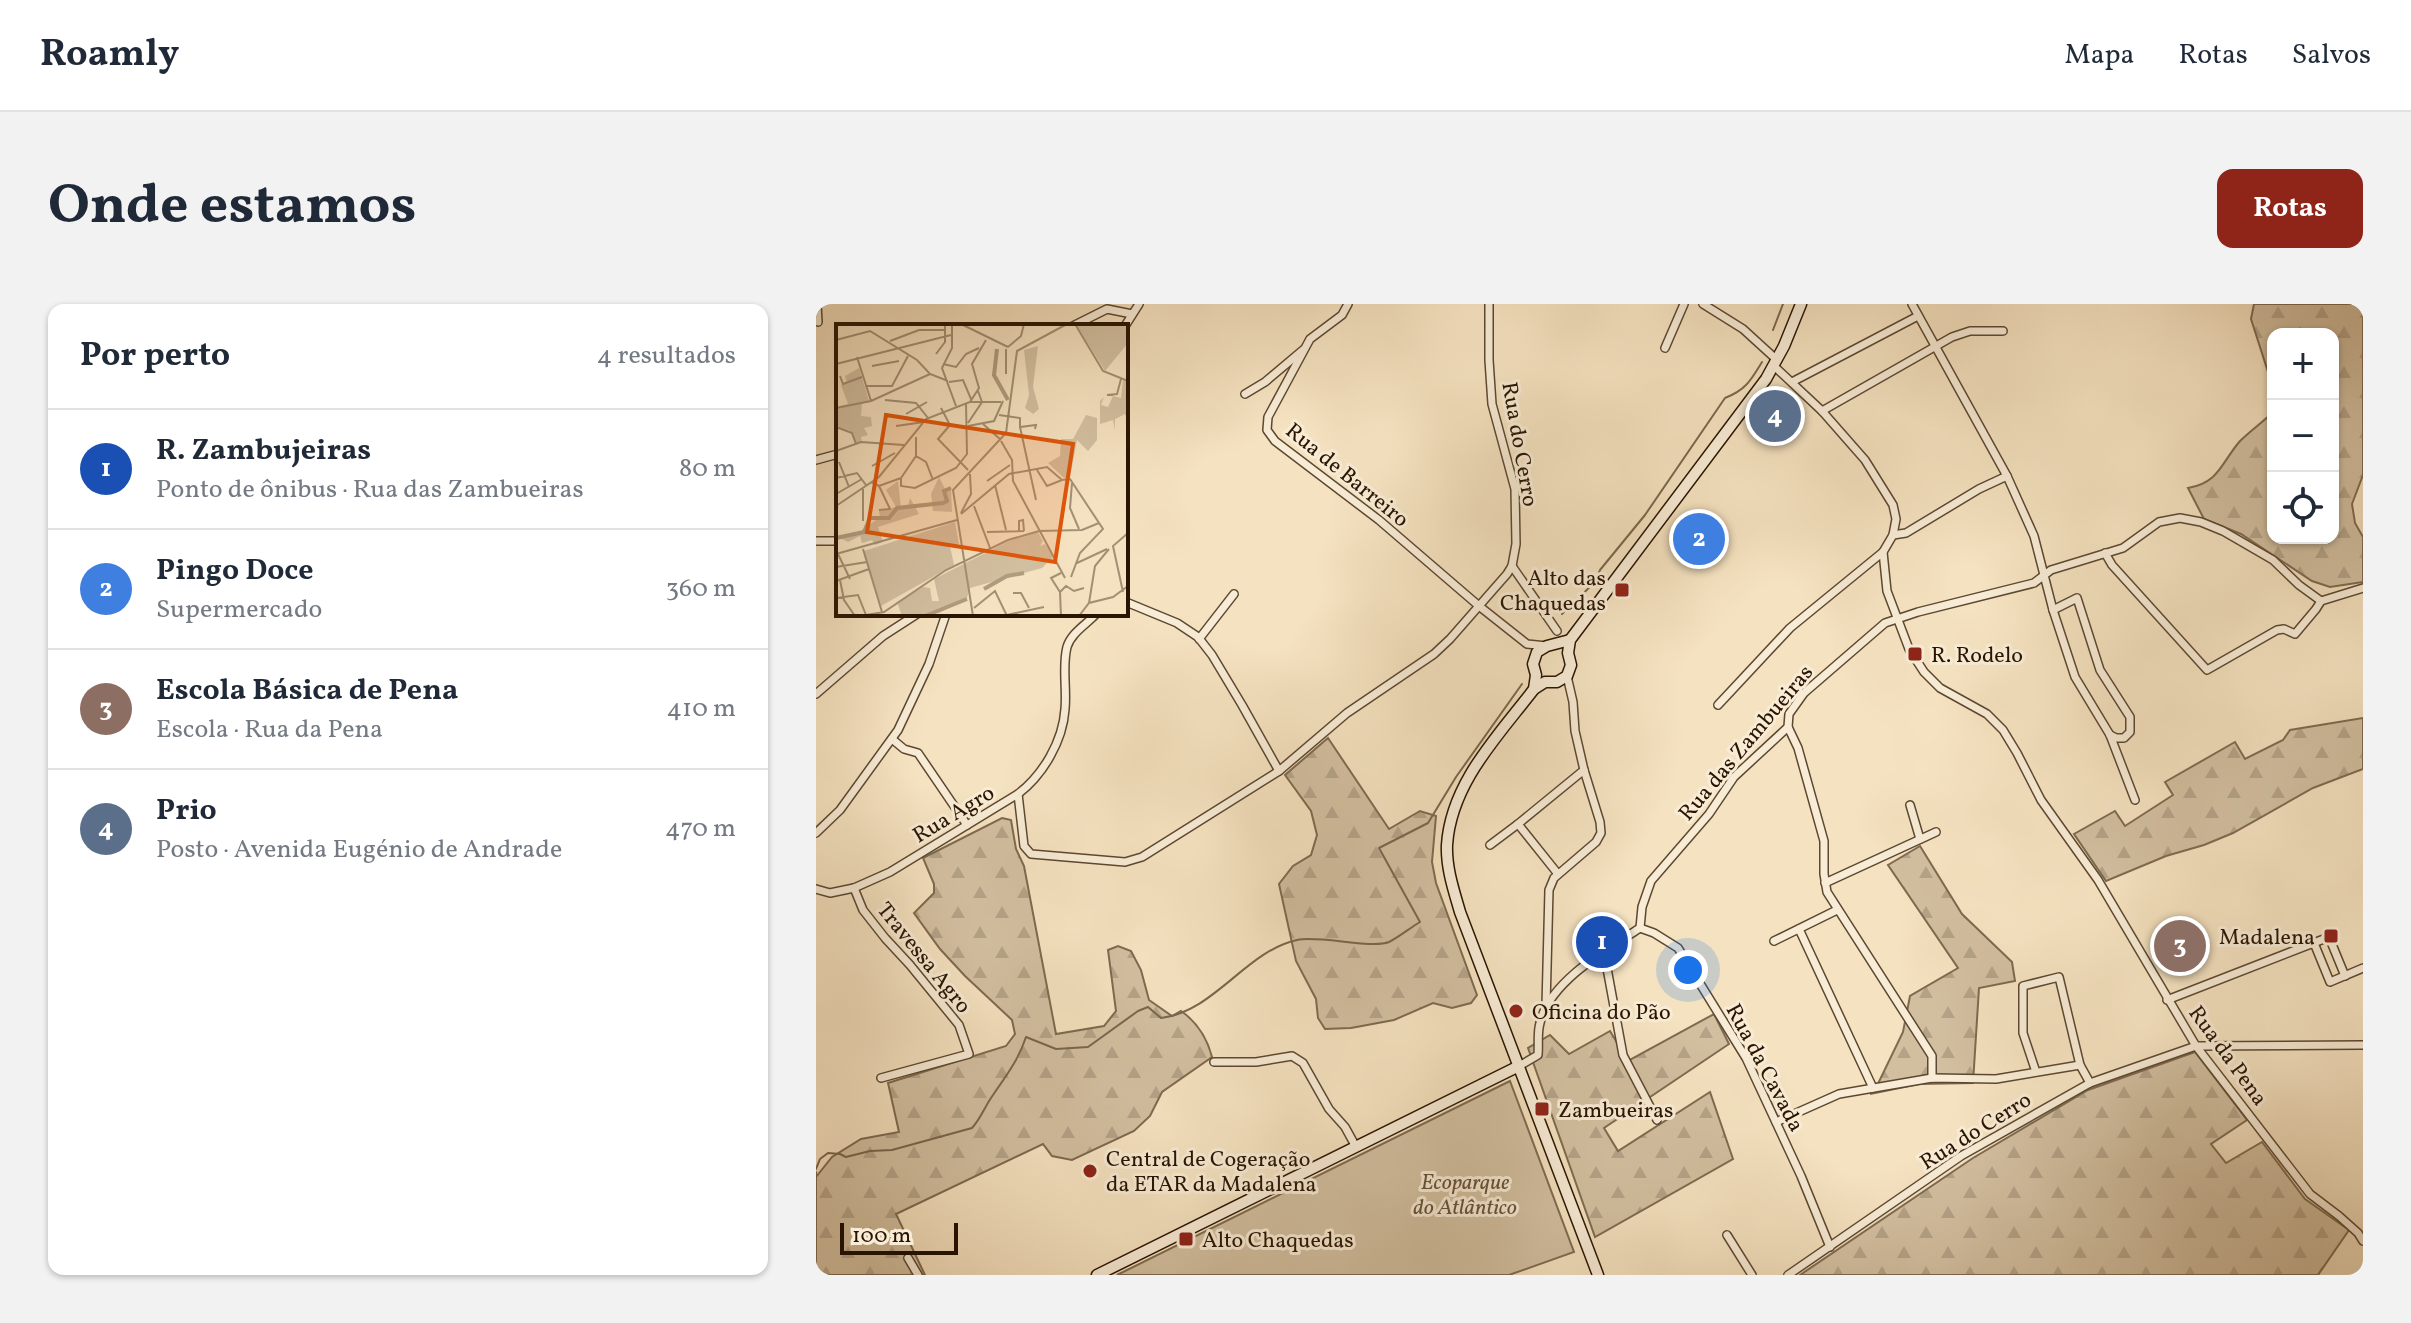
<!DOCTYPE html>
<html lang="pt">
<head>
<meta charset="utf-8">
<style>
  body { margin:0; font-family:Vollkorn,serif; background:#f2f2f3; color:#1f2937 }
  .controls { position:absolute; right:24px; top:24px; display:grid; overflow:hidden; border-radius:16px; box-shadow:0 2px 6px #0004 }
  .controls button { width:72px; height:72px; display:grid; place-items:center; padding:0; border:0; border-bottom:2px solid #e0e1e3; background:#fff; color:#1f2937; font:40px sans-serif }
  .scale { position:absolute; left:24px; bottom:20px; width:118px; box-sizing:border-box; padding-left:8px; border:4px solid #291401; border-top:0; font-size:22px; line-height:28px; white-space:nowrap; color:#291401; -webkit-text-stroke:6px #f8ecd6; paint-order:stroke }
  .you { position:absolute; left:872px; top:666px; width:28px; height:28px; margin:-20px; border:6px solid #fff; border-radius:50%; background:#1a73e8; box-shadow:0 0 0 12px #1a73e833 }
  .badge { display:grid; place-items:center; width:52px; height:52px; border-radius:50%; background:#8f2418; color:#fff; font-size:26px; font-weight:700 }
  .pin { position:absolute; translate:-50% -50%; border:4px solid #fff; box-shadow:0 2px 8px #0006 }
  .list { margin:0; padding:0; list-style:none }
  h2 { display:flex; justify-content:space-between; align-items:center; height:104px; margin:0; padding:0 32px; font-size:34px }
  h2 small { font-size:26px; font-weight:400; color:#747a83 }
  .list li { display:grid; grid-template-columns:52px 1fr auto; gap:24px; align-items:center; box-sizing:border-box; height:120px; padding:0 32px; border-top:2px solid #e0e1e3 }
  .list b { display:block; font-size:30px; white-space:nowrap }
  .list p { margin:0; font-size:26px; white-space:nowrap; color:#747a83 }
  .list em { font-size:26px; font-style:normal; color:#747a83 }
  .icon { flex:none; width:44px; height:44px; fill:none; stroke:currentColor; stroke-width:2; stroke-linecap:round; stroke-linejoin:round }
  .map { position:relative; flex:none; width:1547px; height:971px; overflow:hidden; border-radius:16px }
  header { display:flex; align-items:center; gap:48px; box-sizing:border-box; height:112px; padding:0 40px; background:#fff; border-bottom:2px solid #e0e1e3 }
  header strong { font-size:38px }
  nav { display:flex; gap:44px; margin-inline-start:auto; font-size:28px }
  .intro { display:flex; align-items:center; justify-content:space-between; box-sizing:border-box; height:192px; padding:0 48px }
  h1 { margin:0; font-size:56px }
  .button { padding:20px 36px; border-radius:16px; background:#8f2418; color:#fff; font-size:28px; font-weight:700 }
  main { display:flex; gap:48px; padding:0 48px }
  aside { flex:1; background:#fff; border-radius:16px; box-shadow:0 2px 6px #0004 }
  .map>svg:first-child { display:block }
</style>
</head>
<body>
<header>
<strong>Roamly</strong>
<nav><a>Mapa</a><a>Rotas</a><a>Salvos</a></nav>
</header>
<div class="intro"><h1>Onde estamos</h1><a class="button">Rotas</a></div>
<main>
<aside>
<h2>Por perto<small>4 resultados</small></h2>
<ul class="list">
<li><span class="badge" style="background:#1a4fb4">1</span><div><b>R. Zambujeiras</b><p>Ponto de ônibus · Rua das Zambueiras</p></div><em>80 m</em></li>
<li><span class="badge" style="background:#3f7fe0">2</span><div><b>Pingo Doce</b><p>Supermercado</p></div><em>360 m</em></li>
<li><span class="badge" style="background:#8d6e63">3</span><div><b>Escola Básica de Pena</b><p>Escola · Rua da Pena</p></div><em>410 m</em></li>
<li><span class="badge" style="background:#5c6f8a">4</span><div><b>Prio</b><p>Posto · Avenida Eugénio de Andrade</p></div><em>470 m</em></li>
</ul>
</aside>
<div class="map">
<svg width="1547" height="971" viewBox="0 0 1547 971">
  <defs>
    <pattern id="forest-firs" width="22" height="20" patternUnits="userSpaceOnUse" patternTransform="scale(2)"><rect width="22" height="20" fill="#d2bfa0"/><path d="M5 1l3.5 6h-7zM16 11l3.5 6h-7z" fill="#b4a388"/></pattern>
  </defs>
  <rect width="100%" height="100%" fill="#f5e2c0"/>
  <filter id="stains"><feTurbulence type="fractalNoise" baseFrequency=".0025" numOctaves="4"/><feColorMatrix values="0 0 0 0 .2 0 0 0 0 .09 0 0 0 0 .02 0 0 0 .5 -.17"/></filter>
  <radialGradient id="worn" r=".72"><stop offset=".6" stop-color="#630" stop-opacity="0"/><stop offset="1" stop-color="#630" stop-opacity=".3"/></radialGradient>
  <path fill="#d2bfa0" stroke="#7e6a50" stroke-width="2" d="M694,777L758,948L693,971H301Z"/>
  <g fill="url(#forest-firs)" stroke="#7e6a50" stroke-width="2" fill-rule="evenodd">
    <path d="M1438,0H1547V171L1536,200L1539,219L1547,233V278L1514,283L1496,277L1425,230L1388,215L1372,184C1403,179 1405,159 1424,137C1433,128 1444,120 1454,111L1452,68L1435,15ZM1457,30H1517V234H1457Z"/>
    <path d="M1547,414V465L1497,484L1417,529L1388,541L1350,552L1290,577L1258,530L1299,507L1309,522L1357,491L1349,478L1419,438L1429,455L1467,436L1474,426Z"/>
    <path d="M512,434L573,525L604,507L620,512L616,558L620,579L661,691L655,699L636,704L617,699L578,716L535,724L509,725L502,714L500,695L480,657L463,580L477,562L495,551L501,531L495,507L469,471Z"/>
    <path d="M186,514L195,516L200,545L208,562L240,730L288,722L300,707L292,646L302,642L315,647L325,666L333,696L356,712L365,707C381,718 391,734 396,753L346,788L334,812L318,827L256,856L236,852L227,840L80,910L109,971H0V873L16,853L45,835L83,828L72,779L190,742L199,730L196,716L149,672L124,645L98,609L118,589V580L107,554Z"/>
    <path d="M1104,542L1146,610L1196,658L1199,677L1163,684L1157,779L1103,780L1054,790L1058,788L1087,728L1094,692L1142,664L1072,561Z"/>
    <path d="M898,710L913,740L788,824L802,847L894,788L917,855L779,933L712,744L734,731L753,750L794,727L812,757Z"/>
    <path d="M1379,748L1431,816L1395,840L1410,859L1446,838L1489,895L1533,926L1502,971H984L1157,854L1272,786Z"/>
  </g>
  <g fill="none" stroke-linecap="round" stroke-linejoin="round">
    <g stroke="#7a664d" stroke-width="2">
      <path d="M957,26L967,0"/>
      <path d="M746,310C758,296 778,284 784,266L829,211L909,94C930,86 935,76 946,58"/>
      <path d="M0,865L4,855L12,849L24,850L30,853L54,847L76,846L156,824C165,814 169,802 177,791C190,772 203,755 210,733L240,745L272,743L322,707L332,703L345,714C398,708 430,647 481,636C503,631 555,645 573,638C583,633 594,624 604,618L563,544L612,519L640,473L706,380"/>
      <path d="M0,868V889"/>
    </g>
    <defs>
      <g id="street">
        <path d="M1,0L2,18"/>
        <path d="M532,0L526,11L494,35L452,113L451,126L459,137L563,216L663,302L711,340L731,342"/>
        <path d="M887,0L927,25L961,56"/>
        <path d="M1096,0L1191,172L1218,232L1237,306L1259,373L1294,431L1319,496"/>
        <path d="M257,22L291,5L316,10"/>
        <path d="M309,22L323,0"/>
        <path d="M849,44L868,0"/>
        <path d="M958,62L1006,107L1049,156L1077,201L1080,215L1077,231L1067,248L1071,287L1093,345L1108,368L1124,384L1171,410L1187,426L1201,449L1225,496L1282,576L1380,742L1494,890L1523,912L1542,929L1547,937"/>
        <path d="M976,78L1102,12"/>
        <path d="M429,90L449,78L487,46"/>
        <path d="M1006,107L1136,33L1154,27H1187"/>
        <path d="M0,156L22,150"/>
        <path d="M1077,231L1090,229L1163,185L1191,172"/>
        <path d="M0,237H22"/>
        <path d="M1289,249L1296,261L1391,366L1461,326L1468,325L1479,330L1500,305L1505,297"/>
        <path d="M696,262L741,327"/>
        <path d="M310,298L361,319L382,333L396,351L426,401L463,467"/>
        <path d="M1237,306L1261,294L1284,366L1314,413V428L1308,434H1300L1294,431"/>
        <path d="M383,335L418,290"/>
        <path d="M0,390L67,332L101,310"/>
        <path d="M902,401L974,324L1067,248"/>
        <path d="M972,423L982,444L1008,537V570L1011,588L1116,752V774"/>
        <path d="M76,435L88,445L102,449L151,521"/>
        <path d="M202,490C227,471 247,437 249,405C251,385 246,362 251,343C255,329 271,320 280,310"/>
        <path d="M1094,501L1104,535"/>
        <path d="M0,529L24,506L82,426L113,360L130,310"/>
        <path d="M674,541L702,520"/>
        <path d="M742,570L702,520L768,466"/>
        <path d="M1009,579L1120,528"/>
        <path d="M38,584L47,606L69,634L94,661L143,721L153,750L65,774"/>
        <path d="M0,585L14,589L38,584L74,568L202,490L208,542L215,550L309,558L326,553L463,467L531,409L618,350L634,335L691,270L696,262L700,240L699,185L676,100L673,56V0"/>
        <path d="M824,624L826,603L835,577L893,510L918,473L972,423L973,410L988,389L1069,319L1102,308L1218,279L1235,266L1307,244L1343,218L1364,214L1385,218L1407,227L1457,256L1483,281L1505,297L1547,284"/>
        <path d="M824,624L838,629L862,644L930,754L985,872L1014,943"/>
        <path d="M983,625L1057,784"/>
        <path d="M958,637L1021,606"/>
        <path d="M1498,639L1514,678L1547,664"/>
        <path d="M788,648L807,751L841,816"/>
        <path d="M1351,696L1513,633L1529,672"/>
        <path d="M730,702L733,586L738,574L780,538L785,529L784,518L768,466L759,427L757,398L751,372"/>
        <path d="M398,758H440L476,752L487,759L513,805L529,823L540,843"/>
        <path d="M703,762L722,751C723,740 721,729 724,719C733,678 791,645 824,624"/>
        <path d="M1220,768L1207,729V682L1243,673L1264,761L1274,779"/>
        <path d="M960,818L1023,790L1116,774L1180,775L1264,761"/>
        <path d="M911,931L936,971"/>
        <path d="M92,954L102,971"/>
        <path d="M972,971L1145,852L1274,779L1380,742L1547,741"/>
      </g>
      <g id="secondary">
        <path d="M718,385L720,371L717,360L721,348L731,342L754,336"/>
        <path d="M281,971L703,762"/>
        <path d="M782,971L644,608C638,587 630,564 631,541C635,479 682,432 718,385L729,378H741L751,372L755,361L752,349L754,336L950,75L968,42L985,0"/>
      </g>
    </defs>
    <use href="#street" stroke="#5c4831" stroke-width="10"/>
    <use href="#secondary" stroke="#291401" stroke-width="13"/>
    <use href="#street" stroke="#f8ecd6" stroke-width="7"/>
    <use href="#secondary" stroke="#f8ecd6" stroke-width="10"/>
  </g>
  <g fill="#8f2418" stroke="#f8ecd6" stroke-width="3">
    <rect x="798" y="278" width="16" height="16" rx="4"/>
    <rect x="1091" y="342" width="16" height="16" rx="4"/>
    <rect x="1507" y="624" width="16" height="16" rx="4"/>
    <circle cx="700" cy="707" r="8"/>
    <rect x="718" y="797" width="16" height="16" rx="4"/>
    <circle cx="274" cy="867" r="8"/>
    <rect x="362" y="927" width="16" height="16" rx="4"/>
  </g>
  <g text-anchor="middle" stroke-width="6" stroke-linejoin="round" paint-order="stroke">
    <g font-size="22" fill="#291401" stroke="#f8ecd6">
      <text transform="translate(705 140) rotate(80)" y="8">Rua do Cerro</text>
      <text transform="translate(532 170) rotate(39)" y="8">Rua de Barreiro</text>
      <text transform="translate(929 438) rotate(-50)" y="8">Rua das Zambueiras</text>
      <text transform="translate(137 509) rotate(-31)" y="8">Rua Agro</text>
      <text transform="translate(109 653) rotate(51)" y="8">Travessa Agro</text>
      <text transform="translate(1413 751) rotate(54)" y="8">Rua da Pena</text>
      <text transform="translate(950 763) rotate(62)" y="8">Rua da Cavada</text>
      <text transform="translate(1159 826) rotate(-32)" y="8">Rua do Cerro</text>
    </g>
    <g font-size="22" fill="#291401" stroke="#f8ecd6" text-anchor="start">
      <text x="790" y="281" text-anchor="end">Alto das<tspan x="790" dy="25">Chaquedas</tspan></text>
      <text x="1115" y="358">R. Rodelo</text>
      <text x="1499" y="640" text-anchor="end">Madalena</text>
      <text x="716" y="715">Oficina do Pão</text>
      <text x="742" y="813">Zambueiras</text>
      <text x="290" y="862">Central de Cogeração<tspan x="290" dy="25">da ETAR da Madalena</tspan></text>
      <text x="386" y="943">Alto Chaquedas</text>
    </g>
    <g font-size="22" font-style="italic" fill="#645039" stroke="#f8ecd6">
      <text x="649" y="885">Ecoparque<tspan x="649" dy="25">do Atlântico</tspan></text>
    </g>
  </g>
  <g transform="translate(20 20)">
    <rect width="292" height="292" fill="#f5e2c0"/>
    <path d="M240,0H292V19L269,47ZM119,198L123,220L114,222L118,241L45,282L28,227Z" fill="#d2bfa0"/>
    <path d="M202,22L197,63L203,85L197,90L189,84L193,71L188,26ZM23,44L33,77L26,78L25,92L35,93L36,102L28,104L32,111L25,113L26,118L19,119L14,107L2,103L0,83L12,80L5,61L11,59L9,52ZM250,91L261,94V116L252,127L241,116L234,153L228,154L212,139L224,132L225,115H237ZM103,153L109,165H115L116,188L97,187L95,170ZM62,157L65,184L72,182L74,174L83,190L42,203L47,218L39,221L36,216L26,219L24,212L12,218L2,213L25,207L44,193L43,187L60,183L50,166ZM202,208L207,217L204,222L209,220L218,232L206,244L134,264L131,274L103,289L66,292L61,278L87,263L94,264L96,277H103L98,255L173,217Z" fill="#d2bfa0"/>
    <path d="M287,56L292,58V98L289,90L279,95V106L277,96L264,100V77L268,73L265,81L272,83L277,72L285,74Z" fill="#d2bfa0"/>
    <path fill="none" stroke="#b09c7f" stroke-width="4" d="M161,25L158,51L172,76M0,214L28,208L34,194H53L61,184L107,179L111,177L108,167L115,164M148,265L171,252L188,249M89,292L131,275"/>
    <path fill="none" stroke="#a39074" stroke-width="2" d="M116,0V24L106,44L120,82M125,0L172,23M239,0L267,47L292,57M0,16L34,7L81,36L94,50L112,57M54,17L83,6H110M172,23L185,12L188,0M170,25V50M100,30L109,18V0M21,33L35,77M0,40L115,11M107,40L120,43L130,30L143,24M36,42L63,37M4,52L7,60L26,53M113,58L127,56L135,75M29,62H56L72,32M277,71H271L281,70L285,55M49,76L80,79L92,94M134,78H165M0,84L35,77L94,50M105,84L114,101L102,115L132,146M70,90L91,78M163,91L184,94V103L200,101L199,105M132,99L146,78L142,67M147,100L165,116M60,102L88,98M132,102L158,97L167,77M0,103L16,109L20,120M184,103L200,176M80,113V132L90,138L97,156M165,117L176,136L177,157L229,254M0,127L25,118L68,121M3,138L13,163M36,142L59,129M201,146L211,162L226,156M0,154L21,149L30,161M65,154L80,132M151,157L174,141M35,158L43,162L65,154V162L79,164L120,144L131,130L130,80M236,159L234,184L243,205M159,161L170,206M27,165V197M0,170L26,155M0,182L43,153L90,95L134,78L143,64L136,40L150,16M138,182L154,224M43,186L54,185L43,162M125,189L135,170L134,150M125,190L173,150L211,143L226,156L234,155L267,205L244,229L235,253M183,207V197L187,196L188,207M151,208L188,207M27,225L46,288M0,230L121,196M2,230L14,255M241,239L271,225M0,243L31,238M4,256L8,276L19,292M0,257L33,245M224,268L230,262L238,267L248,264M224,268L215,254L225,249M224,268L225,292M287,268L277,222L292,209M177,269H185L193,284M0,274L22,271L30,291M253,279L259,242L273,225M138,284L159,267L171,292M171,291L208,283M24,292L48,288L110,246L172,216L203,207L246,206L263,199M137,292L117,166L170,109L181,27L231,0M243,292L253,279L277,273L292,262"/>
    <path fill="#de560b" fill-opacity="0.15" stroke="#de560b" stroke-width="4" d="M50,91L237,120L219,238L31,208Z"/>
    <rect width="292" height="292" fill="none" stroke="#291401" stroke-width="4"/>
  </g>
  <rect width="100%" height="100%" filter="url(#stains)"/>
  <rect width="100%" height="100%" fill="url(#worn)"/>
</svg>
<div class="controls">
<button>+</button>
<button>−</button>
<button><svg class="icon" aria-label="locate" viewBox="0 0 24 24"><circle cx="12" cy="12" r="6"/><path d="M12 2v4M12 18v4M2 12h4M18 12h4"/></svg></button>
</div>
<div class="scale">100 m</div>
<div class="you"></div>
<div class="pin badge" style="left:786px;top:638px;background:#1a4fb4">1</div>
<div class="pin badge" style="left:883px;top:235px;background:#3f7fe0">2</div>
<div class="pin badge" style="left:1364px;top:642px;background:#8d6e63">3</div>
<div class="pin badge" style="left:959px;top:112px;background:#5c6f8a">4</div>
</div>
</main>
</body>
</html>
